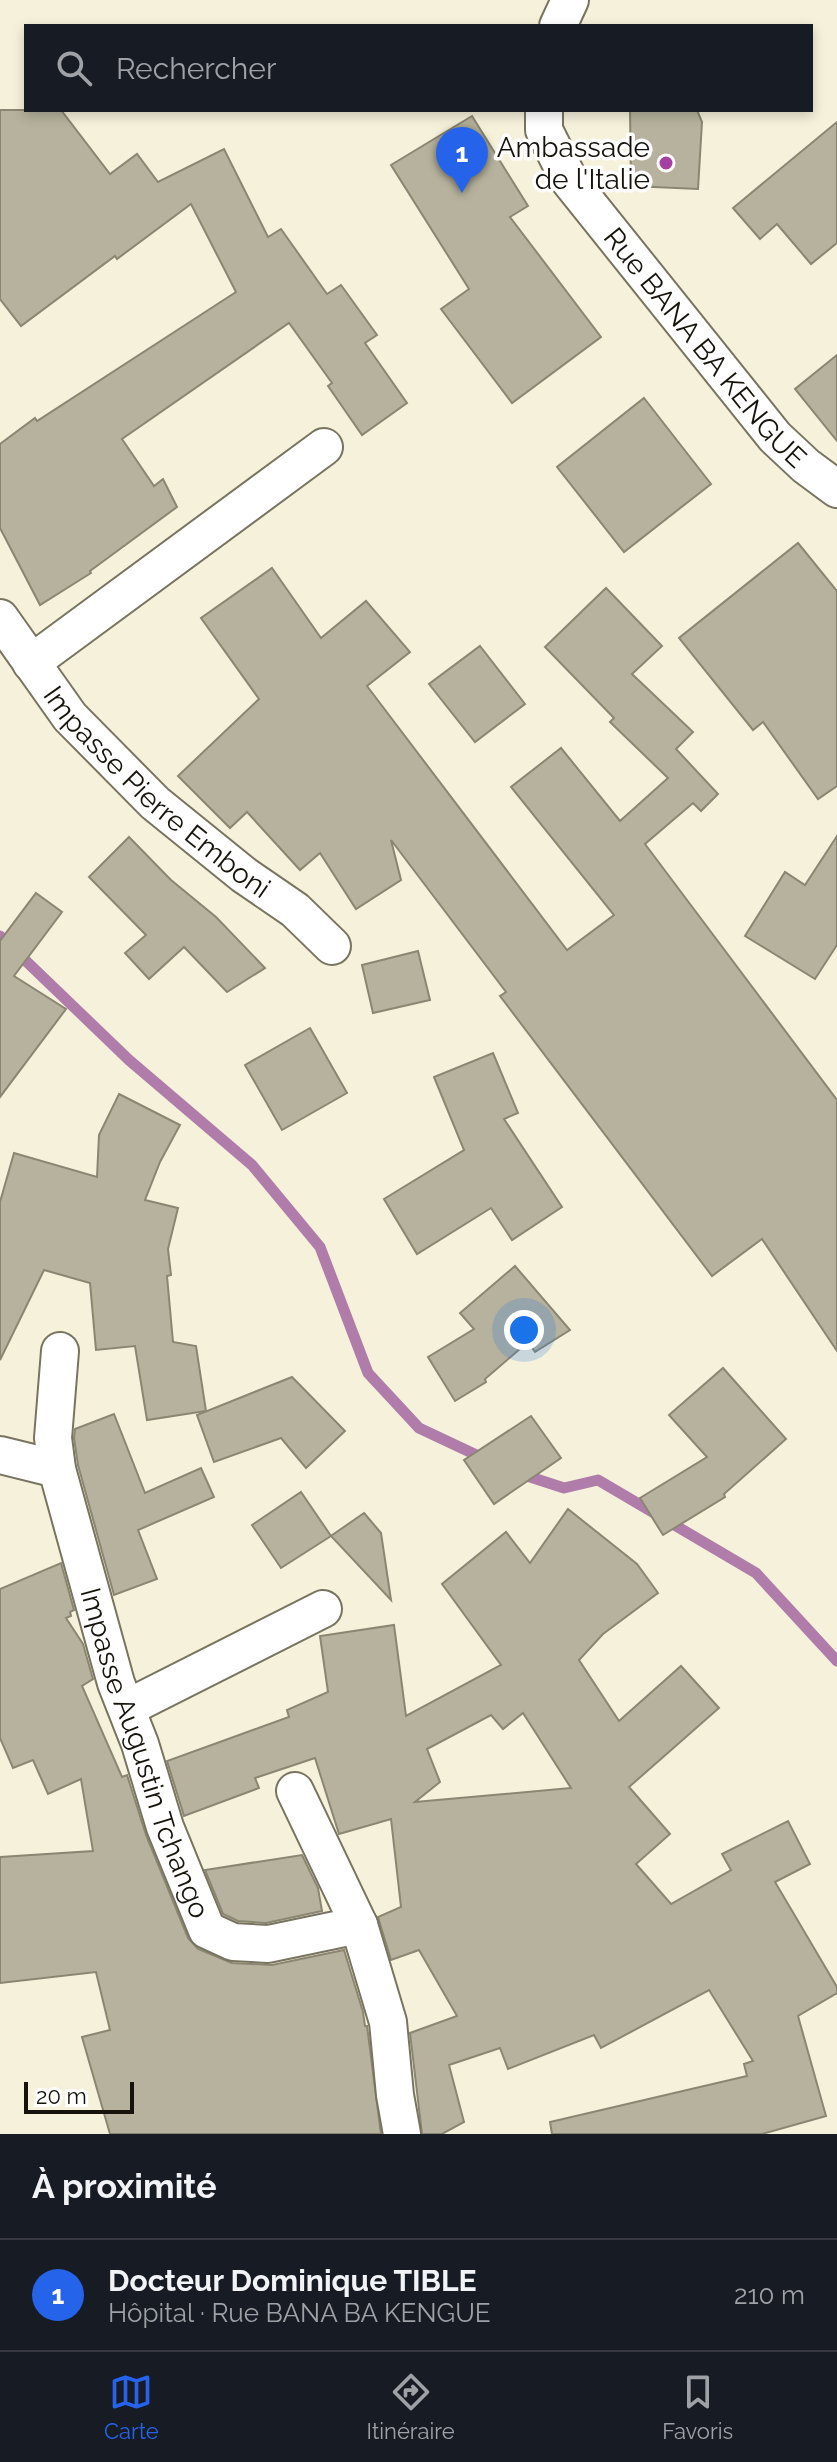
<!DOCTYPE html>
<html lang="fr">
<head>
<meta charset="utf-8">
<style>
  body { margin:0; font-family:Raleway,sans-serif; background:#242831; color:#f1f3f6 }
  .scale { position:absolute; left:24px; bottom:20px; width:110px; box-sizing:border-box; padding-left:8px; border:4px solid #15130b; border-top:0; font-size:22px; line-height:28px; white-space:nowrap; color:#15130b; -webkit-text-stroke:6px #fff; paint-order:stroke }
  .you { position:absolute; left:524px; top:1330px; width:28px; height:28px; margin:-20px; border:6px solid #fff; border-radius:50%; background:#1a73e8; box-shadow:0 0 0 12px #1a73e833 }
  .badge { display:grid; place-items:center; width:52px; height:52px; border-radius:50%; background:#2563eb; color:#fff; font-size:26px; font-weight:700 }
  .pin { position:absolute; translate:-50% -66px; filter:drop-shadow(0 2px 4px #0008) }
  .pin::after { content:''; position:absolute; top:42px; width:28px; height:24px; background:inherit; clip-path:polygon(0 0,100% 0,50% 100%) }
  .list { margin:0; padding:0; list-style:none }
  h2 { display:flex; justify-content:space-between; align-items:center; height:104px; margin:0; padding:0 32px; font-size:34px }
  h2 small { font-size:26px; font-weight:400; color:#9ea1a6 }
  .list li { display:grid; grid-template-columns:52px 1fr auto; gap:24px; align-items:center; box-sizing:border-box; height:112px; padding:0 32px; border-top:2px solid #363941 }
  .list b { display:block; font-size:30px; white-space:nowrap }
  .list p { margin:0; font-size:26px; white-space:nowrap; color:#9ea1a6 }
  .list em { font-size:26px; font-style:normal; color:#9ea1a6 }
  .icon { flex:none; width:44px; height:44px; fill:none; stroke:currentColor; stroke-width:2; stroke-linecap:round; stroke-linejoin:round }
  .map { position:relative; flex:none; width:837px; height:2134px; overflow:hidden }
  .search { position:absolute; background:#171b24; box-shadow:0 4px 12px #0003; left:24px; right:24px; top:24px; height:88px; display:flex; align-items:center; gap:20px; box-sizing:border-box; padding:0 28px; border-radius:0px; color:#9ea1a6; font-size:30px }
  .sheet { height:216px; background:#171b24 }
  nav { display:flex; justify-content:space-around; align-items:center; box-sizing:border-box; height:112px; border-top:2px solid #363941; background:#171b24; font-size:22px; color:#9ea1a6 }
  nav a { display:grid; justify-items:center; gap:4px }
  nav .on { color:#2563eb }
  .map>svg:first-child { display:block }
</style>
</head>
<body>
<div class="map">
<svg width="837" height="2134" viewBox="0 0 837 2134">
  <rect width="100%" height="100%" fill="#f5f1da"/>
  <g fill="none" stroke-linecap="round" stroke-linejoin="round">
    <g stroke="#b07dab" stroke-width="11">
      <path d="M0,936L129,1060L252,1165L320,1247L368,1373L419,1428L487,1460"/>
      <path d="M521,1474L564,1488L598,1480L756,1573L837,1661"/>
    </g>
  </g>
  <g fill="#b6b29d" stroke="#8a8672" stroke-width="2" fill-rule="evenodd">
    <path d="M0,110H61L110,174L137,154L158,182L224,149L268,237L281,229L327,294L341,285L377,335L365,343L407,403L362,435L328,386L332,383L289,323L122,439L154,486L163,479L177,507L90,571L91,573L40,605L0,528V444L35,418L37,421L236,292L191,204L117,259L115,256L21,326L0,299Z"/>
    <path d="M630,110H697L702,122L698,189L631,186Z"/>
    <path d="M472,116L528,206L510,217L601,337L512,403L441,309L469,289L391,165Z"/>
    <path d="M837,122V243L811,264L777,224L760,239L733,208Z"/>
    <path d="M837,355V441L795,389Z"/>
    <path d="M644,398L711,484L624,552L557,467Z"/>
    <path d="M798,543L837,591V786L818,799L763,722L753,730L679,638Z"/>
    <path d="M272,568L321,638L366,601L410,652L367,686L567,950L614,915L511,787L561,748L620,821L668,778L610,722L614,718L545,647L606,588L662,646L632,674L693,732L676,749L718,794L701,811L693,803L645,844L837,1100V1351L762,1239L712,1276L500,996L506,992L391,840L401,880L356,909L320,853L300,870L247,812L230,828L178,776L259,699L201,618Z"/>
    <path d="M480,646L525,704L475,742L429,684Z"/>
    <path d="M837,836V945L815,979L745,936L785,872L805,885Z"/>
    <path d="M129,837L171,880L216,917L265,968L227,992L184,947L149,979L125,953L146,935L89,877Z"/>
    <path d="M36,893L62,912L14,976L66,1009L0,1097V941Z"/>
    <path d="M418,951L430,1000L373,1013L362,965Z"/>
    <path d="M310,1028L347,1093L282,1130L245,1065Z"/>
    <path d="M493,1053L518,1113L504,1119L562,1207L512,1240L491,1208L417,1254L384,1199L464,1150L434,1077Z"/>
    <path d="M119,1094L180,1125L160,1162L145,1200L178,1208L168,1249L171,1275L167,1276L173,1342L196,1346L206,1411L147,1420L135,1346L96,1350L90,1283L44,1270L0,1360V1202L14,1153L97,1177L99,1135Z"/>
    <path d="M515,1266L570,1330L535,1352L528,1342L485,1379L486,1382L455,1401L428,1357L474,1329L460,1313Z"/>
    <path d="M723,1368L786,1439L724,1494L725,1497L663,1535L640,1498L707,1457L669,1415Z"/>
    <path d="M292,1377L345,1431L306,1468L281,1438L214,1462L197,1415Z"/>
    <path d="M114,1414L145,1493L201,1468L214,1497L138,1530L157,1579L114,1595L78,1465L74,1438L75,1429Z"/>
    <path d="M531,1416L561,1458L494,1504L464,1460Z"/>
    <path d="M301,1492L331,1536L281,1568L252,1525Z"/>
    <path d="M568,1509L637,1564L658,1593L603,1634L579,1660L619,1721L681,1666L719,1708L629,1787L670,1834L636,1864L671,1904L731,1870L722,1854L788,1821L810,1864L775,1882L837,1987V1993L798,2016L826,2116L762,2134H552L550,2122L747,2076L744,2064L753,2061L709,1990L601,2048L594,2035L508,2069L500,2048L449,2065L464,2122L442,2134H422L410,2033L457,2016L419,1950L391,1960L378,1917L401,1907L391,1819L339,1834L315,1758L255,1778L259,1788L184,1816L167,1761L289,1717L287,1710L328,1692L320,1636L394,1625L406,1716L501,1665L442,1584L506,1532L530,1563ZM523,1713L571,1788L415,1802L440,1782L427,1749L491,1715L503,1729Z"/>
    <path d="M364,1513L381,1533L391,1600L331,1536Z"/>
    <path d="M61,1563L74,1610L70,1612L71,1616L66,1618L83,1644L93,1679L82,1686L122,1777L127,1775L146,1835L188,1938L198,1949L232,1963L272,1965L344,1950L363,2012L365,2026H367L381,2134H110L82,2037L110,2030L96,1972L0,1983V1857L93,1851L81,1779L48,1794L33,1760L13,1768L0,1738V1589Z"/>
    <path d="M302,1855L318,1888L322,1911L266,1923L238,1921L223,1914L205,1870Z"/>
  </g>
  <g fill="none" stroke-linecap="round" stroke-linejoin="round">
    <defs>
      <g id="minor">
        <path d="M558,26L570,0"/>
        <path id="s1" d="M544,110V130L569,180L775,437L806,466L837,489"/>
        <path id="s2" d="M0,618L70,717L155,803L244,875L295,910L332,946"/>
        <path d="M31,663L324,447"/>
        <path id="s3" d="M60,1351L53,1438L57,1469L116,1683L140,1744L165,1827L207,1930L233,1942L268,1944L359,1925L388,2022L395,2095L402,2134"/>
        <path d="M0,1455L57,1469"/>
        <path d="M127,1708L323,1609"/>
        <path d="M295,1791L359,1925"/>
      </g>
    </defs>
    <use href="#minor" stroke="#787460" stroke-width="40"/>
    <use href="#minor" stroke="#fff" stroke-width="36"/>
  </g>
  <circle fill="#a43fa4" stroke="#fff" stroke-width="3" cx="666" cy="163" r="8"/>
  <g text-anchor="middle" stroke-width="7" stroke-linejoin="round" paint-order="stroke">
    <g font-size="28" fill="#15130b" stroke="#fff" text-anchor="end">
      <text x="650" y="157">Ambassade<tspan x="650" dy="32">de l'Italie</tspan></text>
    </g>
    <g font-size="28" fill="#15130b" stroke="#fff">
      <text dy="10" stroke="none"><textPath href="#s1" startOffset="292">Rue BANA BA KENGUE</textPath></text>
      <text dy="10" stroke="none"><textPath href="#s2" startOffset="236">Impasse Pierre Emboni</textPath></text>
      <text dy="10" stroke="none"><textPath href="#s3" startOffset="416">Impasse Augustin Tchango</textPath></text>
    </g>
  </g>
</svg>
<div class="scale">20 m</div>
<div class="you"></div>
<div class="pin badge" style="left:462px;top:193px">1</div>
<div class="search"><svg class="icon" aria-label="search" viewBox="0 0 24 24"><circle cx="10" cy="10" r="6"/><path d="M15 15l6 6"/></svg>Rechercher</div>
</div>
<section class="sheet">
<h2>À proximité<small></small></h2>
<ul class="list">
<li><span class="badge">1</span><div><b>Docteur Dominique TIBLE</b><p>Hôpital · Rue BANA BA KENGUE</p></div><em>210 m</em></li>
</ul>
</section>
<nav>
<a class="on"><svg class="icon" aria-label="map" viewBox="0 0 24 24"><path d="M3 6l6-2 6 2 6-2v14l-6 2-6-2-6 2zM9 4v14M15 6v14"/></svg>Carte</a>
<a><svg class="icon" aria-label="directions" viewBox="0 0 24 24"><path d="M12 3l9 9-9 9-9-9zM9 14v-3h6M13 9l2 2-2 2"/></svg>Itinéraire</a>
<a><svg class="icon" aria-label="saved" viewBox="0 0 24 24"><path d="M7 4h10v16l-5-4-5 4z"/></svg>Favoris</a>
</nav>
</body>
</html>
